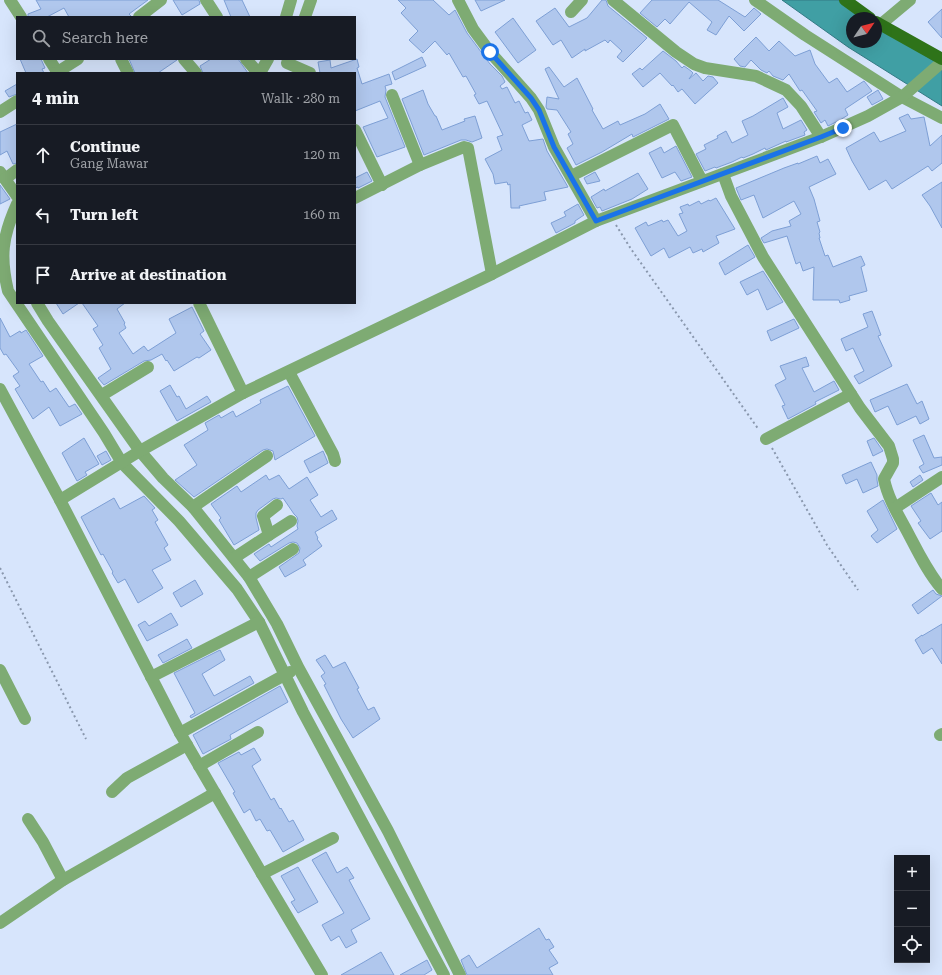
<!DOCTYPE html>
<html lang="en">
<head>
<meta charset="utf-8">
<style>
  body { margin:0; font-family:"Roboto Serif",serif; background:#242831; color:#f1f3f6 }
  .controls { position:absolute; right:12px; bottom:12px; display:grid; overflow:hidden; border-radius:0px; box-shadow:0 4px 16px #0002 }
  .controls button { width:36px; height:36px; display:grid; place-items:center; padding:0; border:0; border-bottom:1px solid #363941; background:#171b24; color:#f1f3f6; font:20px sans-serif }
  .compass { position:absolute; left:846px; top:12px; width:36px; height:36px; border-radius:50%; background:#171b24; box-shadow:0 4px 16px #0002; rotate:55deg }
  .stop { position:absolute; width:12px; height:12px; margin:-9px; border:3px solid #1a73e8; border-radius:50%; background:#fff }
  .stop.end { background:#1a73e8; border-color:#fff; box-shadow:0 1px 4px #0008 }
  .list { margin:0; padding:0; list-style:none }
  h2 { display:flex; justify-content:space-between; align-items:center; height:52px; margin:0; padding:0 16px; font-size:17px }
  h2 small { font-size:13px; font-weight:400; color:#9ea1a6 }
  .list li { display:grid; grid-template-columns:26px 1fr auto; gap:12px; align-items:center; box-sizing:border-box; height:60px; padding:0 16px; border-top:1px solid #363941 }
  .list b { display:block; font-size:15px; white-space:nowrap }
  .list p { margin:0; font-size:13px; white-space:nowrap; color:#9ea1a6 }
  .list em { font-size:13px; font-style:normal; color:#9ea1a6 }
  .icon { flex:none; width:22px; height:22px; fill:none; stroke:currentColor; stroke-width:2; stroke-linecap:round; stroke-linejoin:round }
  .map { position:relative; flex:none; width:942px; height:975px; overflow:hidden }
  .search { position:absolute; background:#171b24; box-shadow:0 4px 16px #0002; left:16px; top:16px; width:340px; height:44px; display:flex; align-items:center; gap:10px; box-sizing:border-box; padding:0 14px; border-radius:0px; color:#9ea1a6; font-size:15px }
  .panel { position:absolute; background:#171b24; box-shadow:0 4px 16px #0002; left:16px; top:72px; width:340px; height:232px; border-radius:0px }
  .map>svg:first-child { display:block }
</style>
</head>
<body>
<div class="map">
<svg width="942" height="975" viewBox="0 0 942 975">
  <rect width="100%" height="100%" fill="#d7e5fc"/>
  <path fill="#409fa4" stroke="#337a84" d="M782,0H838L866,18H852V42H876V25L942,66V106L848,47Z"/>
  <g fill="#b0c7ed" stroke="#7d9fd5">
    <path d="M36,0H148L129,14L132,17H69L64,8L47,17H28V14L41,9Z"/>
    <path d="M173,0H199L200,4L182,15Z"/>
    <path d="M224,0H242L250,17H231Z"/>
    <path d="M398,0H433L449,15L455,10L467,33L490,64L502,76L505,82L500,86L502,89L507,87L515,103L519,101L525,113L528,112L532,120L522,125L529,141L543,139L547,151L568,187L544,192L546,200L519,206L520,208H511L510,184L508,185L507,182L495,184L493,174L485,159L502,150L497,137L503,135L487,101L479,104L474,95L476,94L466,76L463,77L449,53L447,55L435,41L423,53L409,40L418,31L401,13L406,8Z"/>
    <path d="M475,0H505L481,11Z"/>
    <path d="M602,0H606L608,6L647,38L623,62L617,57L622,51L610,40L608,43L605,40L585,51V49L572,58L561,40L553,45L536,21L555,8L569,27L587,18Z"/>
    <path d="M652,0H718L745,17L754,8L761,14L744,31L729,16L716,35L707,30L712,22L689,2L670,24L665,19L657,27L640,13Z"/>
    <path d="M942,9V38L928,22Z"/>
    <path d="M513,18L536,50L518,63L495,32Z"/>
    <path d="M756,37L769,51L779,41L795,56L810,50L815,64L829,83L837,78L847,92L864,81L872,91L845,109L848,115L840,120L828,126L825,120L821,123L814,112L817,111L802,90L800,91L789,74L783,80L773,76L769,71L767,73L761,70L751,60L745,67L740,66L734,59Z"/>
    <path d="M663,51L676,61L682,68L684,66L691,71L693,73L689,79L696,73L703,81L708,76L713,77L718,83L695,104L682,89L678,92L673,85L672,86L660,73L643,87L632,74L640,68L642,70Z"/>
    <path d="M422,57L426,66L395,80L392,72Z"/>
    <path d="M20,59H41L45,68L42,69L44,73H26Z"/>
    <path d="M129,59H177V60L158,73H135Z"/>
    <path d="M211,59H238L248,73H203L200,66Z"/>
    <path d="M357,59L359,67L357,68L362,84L389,74L392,84L385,86L386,90L385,97L405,147L377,157L363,127L388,118L380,101L355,111V73H320L318,62L330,60L331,68Z"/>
    <path d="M549,67L564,87L577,78L593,109L592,110L603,129L618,121L620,125L645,114L660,104L669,119L633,137L632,134L602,152L576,165L567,148L573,144L568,134L571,132L557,110L547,109L546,107L547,97L559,99L545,69Z"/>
    <path d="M17,84V94L9,97L5,91Z"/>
    <path d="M423,90L428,104L435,116H436L442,130L465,121L464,119L475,116L482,138L472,142L466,140H461L424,155L402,99Z"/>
    <path d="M878,90L883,99L872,105L867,97Z"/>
    <path d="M783,98L788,107L777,113L783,129L801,120L807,130L804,132L805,135L786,142V141L766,150L765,148L753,154L743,158L742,157L732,162L716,168L715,167L705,171L696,154L706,149L704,145L718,138L717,136L726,131L732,143L748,135L742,121L753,116Z"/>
    <path d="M908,114L911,119L924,117L930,146L942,135V163L932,171L928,166L892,189L886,180L869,190L852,161L846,148L874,132L880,142L906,131L899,118Z"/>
    <path d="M17,124V163L13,164L7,151L0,155V132Z"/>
    <path d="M676,146L692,177L681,181L675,172L662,178L649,153L661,147L664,153Z"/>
    <path d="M817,156L820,163L828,159L836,174L809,187L814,199L820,221L817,222L820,232L819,233L820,238H819L825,256L828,255L833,267L861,256L865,265L861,267L867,291L849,296L850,300L840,303L839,300H813L814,267L803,271L800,262L796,264L787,236L764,243L761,238L772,231L791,226L789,221L801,214L794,201L763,218L754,195L741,200L736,188L784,168L798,163V164Z"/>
    <path d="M367,172L372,181L358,188V187L355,188V178Z"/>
    <path d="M595,172L600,181L587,184L584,178Z"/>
    <path d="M638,173L648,189L632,199L602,211L600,207L597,208L591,197L604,189L605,191Z"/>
    <path d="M942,182V228L930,206L922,195Z"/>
    <path d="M0,185L10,199L0,204Z"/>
    <path d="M716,198L735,229L716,236L719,243L703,252L702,249L693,253L690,247L669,258L664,248L651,256L635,228L646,222L648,226L662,220L663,222L668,220L678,236L687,231L679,214L683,213L680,207L688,204L689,206L699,201L701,204L709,200L710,201Z"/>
    <path d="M578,204L584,215L575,221V223L556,233L551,223L566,216L564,212Z"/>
    <path d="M748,245L755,257L725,275L719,263Z"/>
    <path d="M763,271L783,302L767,310L758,289L747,295L740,282Z"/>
    <path d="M56,303H79L63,314Z"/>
    <path d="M82,303H125L117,309L125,323L124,324L126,328L119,333L133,354L144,346L148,351L176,333L169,319L192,307L204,331L200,334L211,350L199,358L197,357L174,371L167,360L166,361L162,354L151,360L144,361L104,385L98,378L111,369L99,348L103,345L93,329L98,326Z"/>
    <path d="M872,311L881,335L878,336L892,366L859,384L854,376L864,371L853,348L846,351L841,339L868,327L863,314Z"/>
    <path d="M0,318L10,337L20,331L21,333L26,330L43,356L29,364L41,382L43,381L50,392L56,388L69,407L75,404L82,414L60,426L49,407L33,419L15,389L20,386L13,376L19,372L6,354L4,355L0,348Z"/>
    <path d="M794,319L799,328L771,341L767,331Z"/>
    <path d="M806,357L809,366L802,368L814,392L834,381L839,390L815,402L816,404L788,419L782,406L785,405L775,385L786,379L780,366Z"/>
    <path d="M907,384L917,404L922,401L929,419L920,424L916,416L897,425L888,406L875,412L870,400Z"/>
    <path d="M170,385L177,397L179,396L186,409L207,396L211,402L177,421L160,391Z"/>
    <path d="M288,386L315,436L275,460L273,451L267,449L263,450L194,497L175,480L197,465L184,445L208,430L205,423L219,415L221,418L233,411L236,417L261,403L260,400Z"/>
    <path d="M924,435L934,458L942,457V465L923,473L919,467L924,464L913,440Z"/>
    <path d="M84,438L99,464L85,472L87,475L77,481L62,453Z"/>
    <path d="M874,438L883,451L873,456L867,441Z"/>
    <path d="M106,451L111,460L102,465L97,456Z"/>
    <path d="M323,451L328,463L310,473L304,461Z"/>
    <path d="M871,462L877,475V480L878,486L863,493L857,479L846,484L842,475Z"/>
    <path d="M266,475L269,480L279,475L289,489L307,477L318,495L310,500L321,517L332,510L337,519L315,532L318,538L317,539L322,546L303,560L306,565L285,577L279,567L299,553L300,548L297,543L293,542L289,543L260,561L254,554L269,544L271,547L298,529L297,526L298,521L297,517L294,514L283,498L281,499L276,498L273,499L258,510L256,513V518L259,530L234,545L219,520L221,518L211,504L237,486L241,492Z"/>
    <path d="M920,475L923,480L913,487L910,482Z"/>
    <path d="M931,493L938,505L942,502V531L930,539L918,523L921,521L911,506Z"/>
    <path d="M144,496L155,508L152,510L158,520L155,522L168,545L164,548L171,560L152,570L163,588L138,603L125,579L118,583L112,573L113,572L103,554L101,555L81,517L114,498L120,509Z"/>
    <path d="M883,500L897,529L877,543L871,536L878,530L867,511Z"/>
    <path d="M195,580L203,594L181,607L173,593Z"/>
    <path d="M933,590L936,594L942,596L918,614L912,605Z"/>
    <path d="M171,613L178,625L147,641L138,625L145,621L149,626Z"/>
    <path d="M942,624V664L932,648L923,654L915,640L922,635V636Z"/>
    <path d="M187,639L192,648L163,663L158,655Z"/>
    <path d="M220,650L225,660L202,674L214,696L250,676L254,683L191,718L190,716L195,713L174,673Z"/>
    <path d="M325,655L333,668L345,662L359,688L357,689L368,710L374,707L380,719L353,738L341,719L324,685L326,684L321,676L325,673L316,660Z"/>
    <path d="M280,686L288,702L230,735L231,739L203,754L193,735Z"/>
    <path d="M254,748L261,760L252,766L271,800L274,798L280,809L281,808L289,822L293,820L304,840L283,852L270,830L267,831L260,819L256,821L250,809L244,813L233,793L235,792L218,763L239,752L241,755Z"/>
    <path d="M326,852L337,873L347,867L354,878L349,880L370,919L351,930L357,942L346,948L339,936L331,941L322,925L344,913L312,860Z"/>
    <path d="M298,867L318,902L298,913L291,902L295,900L281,876Z"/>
    <path d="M539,928L546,940L549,939L554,947L549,950L558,963L549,968L553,975H467L461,960L469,955L477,968Z"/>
    <path d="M381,952L394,975H341L364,962Z"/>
    <path d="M427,960L432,970L424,975H400Z"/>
  </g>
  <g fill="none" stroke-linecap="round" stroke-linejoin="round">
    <g stroke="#8997ad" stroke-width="2" stroke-dasharray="2 3" stroke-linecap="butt">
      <path d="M616,225L631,249L759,430"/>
      <path d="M772,448L827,545L858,590"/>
      <path d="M0,568L86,739"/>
    </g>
    <g stroke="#7eab73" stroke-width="12">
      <path d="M10,0L21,17"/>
      <path d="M206,0L217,17"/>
      <path d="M458,0L473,29L490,52L531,98L539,110L554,147L596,221"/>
      <path d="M613,0L676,52L694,64L705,68L756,76L786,90L801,106L821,137"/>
      <path d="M755,0L805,35L902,97L942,118"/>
      <path d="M571,12L582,0"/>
      <path d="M139,17L161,0"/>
      <path d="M286,17L291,0"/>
      <path d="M305,17L311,0"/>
      <path d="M880,25L910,0"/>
      <path d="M49,59L58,73"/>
      <path d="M121,59L128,73"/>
      <path d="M184,59L196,73"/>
      <path d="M246,59L258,73"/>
      <path d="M287,63L310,73"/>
      <path d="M56,73L78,59"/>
      <path d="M260,73L268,59"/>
      <path d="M392,95L420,165"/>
      <path d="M0,112L17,101"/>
      <path d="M355,130L382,185"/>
      <path d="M0,172L17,196"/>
      <path d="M723,174L731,196L763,257L860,408L889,446L893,459V463L884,479C888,499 899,516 908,533C918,552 928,573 942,589"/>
      <path d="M571,176L673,125L702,181"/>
      <path d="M5,179L17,170"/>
      <path d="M355,198L420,165L464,147L468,148L492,274"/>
      <path d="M17,204C2,237 0,257 8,291L104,433L122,463L179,521L237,589L259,622L303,712L444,975"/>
      <path d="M37,303L48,321L140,451L163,478L193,507L249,577L277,624L298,667L388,831L460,975"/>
      <path d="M199,303L243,393"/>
      <path d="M289,372L333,454L335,461"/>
      <path d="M0,389L60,500L180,733L262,874L322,975"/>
      <path d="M102,395L148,367"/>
      <path d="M766,439L851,394"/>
      <path d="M60,500L140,451L243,393L492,274L596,221L821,137L868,116L902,97L942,62"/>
      <path d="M193,507L267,456"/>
      <path d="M895,508L942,477"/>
      <path d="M269,535L291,521"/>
      <path d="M234,558L269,535L263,516L277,505"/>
      <path d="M249,577L293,549"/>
      <path d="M0,670L25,719"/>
      <path d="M151,677L259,622"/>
      <path d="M180,733L290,672"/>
      <path d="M940,735L942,734"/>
      <path d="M199,766L258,732"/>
      <path d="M112,792L127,778L187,745"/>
      <path d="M28,819L43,842L63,880"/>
      <path d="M262,874L333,838"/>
      <path d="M0,923L63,880L215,793"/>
    </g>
    <g stroke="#2e7319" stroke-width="12">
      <path d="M845,0L870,18"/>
      <path d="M876,22L942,59"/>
    </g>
  </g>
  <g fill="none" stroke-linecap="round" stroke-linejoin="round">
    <path stroke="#1a73e8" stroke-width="5" d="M490,52L531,98L539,110L554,147L596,221L821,137L843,128"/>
  </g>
</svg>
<div class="controls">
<button>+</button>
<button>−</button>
<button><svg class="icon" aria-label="locate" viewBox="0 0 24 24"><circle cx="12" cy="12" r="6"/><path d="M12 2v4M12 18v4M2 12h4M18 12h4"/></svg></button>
</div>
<svg class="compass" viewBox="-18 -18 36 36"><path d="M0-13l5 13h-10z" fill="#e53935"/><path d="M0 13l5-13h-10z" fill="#9ea1a6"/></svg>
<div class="stop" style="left:490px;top:52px"></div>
<div class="stop end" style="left:843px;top:128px"></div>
<div class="search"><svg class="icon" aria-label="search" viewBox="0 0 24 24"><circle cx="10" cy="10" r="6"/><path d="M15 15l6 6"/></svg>Search here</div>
<section class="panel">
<h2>4 min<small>Walk · 280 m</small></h2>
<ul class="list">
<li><svg class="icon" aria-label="ahead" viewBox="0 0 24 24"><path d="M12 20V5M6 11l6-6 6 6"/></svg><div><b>Continue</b><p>Gang Mawar</p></div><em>120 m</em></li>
<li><svg class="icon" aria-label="left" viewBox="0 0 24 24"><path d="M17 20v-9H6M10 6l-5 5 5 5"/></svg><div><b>Turn left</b></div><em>160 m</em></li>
<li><svg class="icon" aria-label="arrive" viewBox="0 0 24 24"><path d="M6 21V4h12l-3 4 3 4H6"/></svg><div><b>Arrive at destination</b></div></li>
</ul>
</section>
</div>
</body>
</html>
